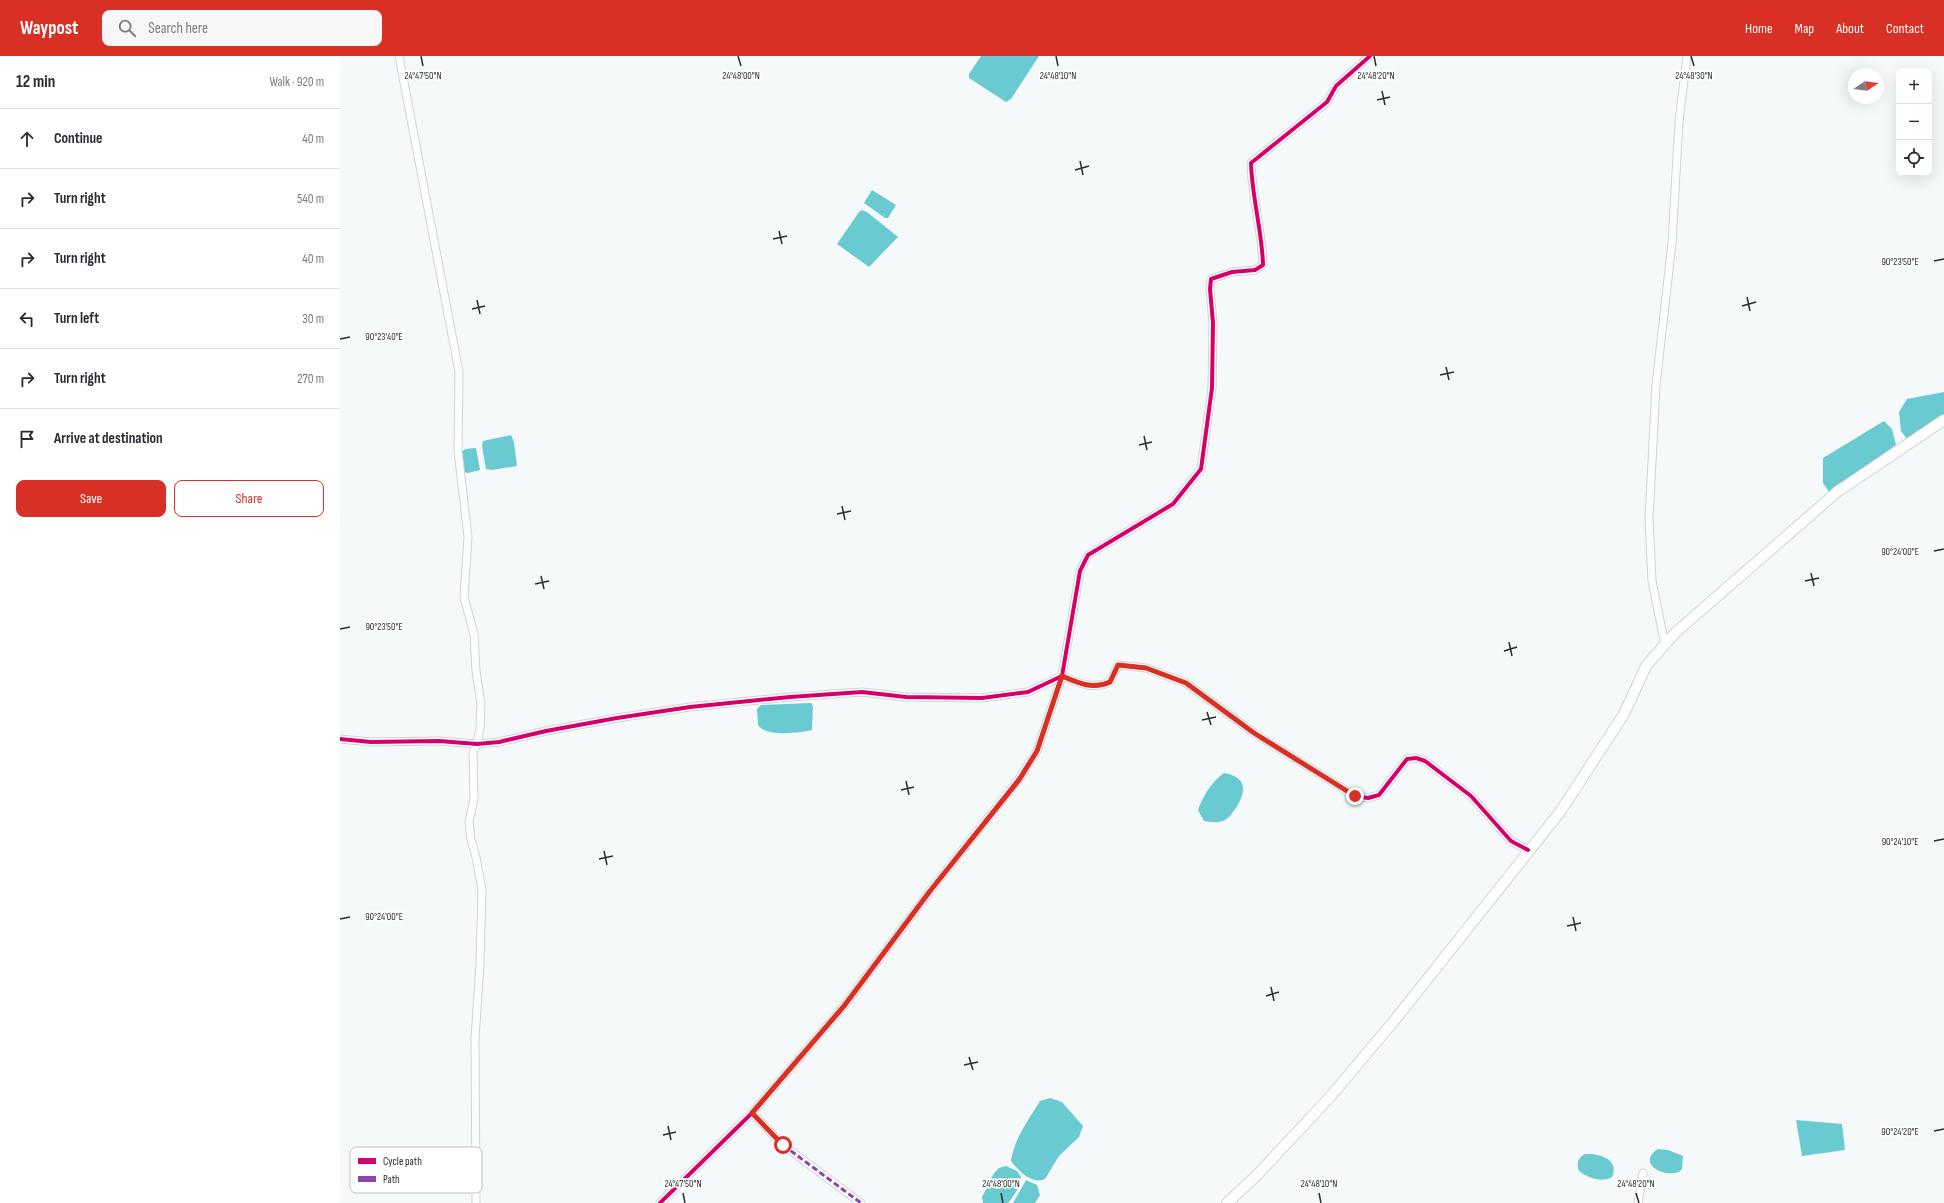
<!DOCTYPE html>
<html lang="en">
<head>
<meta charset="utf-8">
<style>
  body { margin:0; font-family:"Sofia Sans Condensed",sans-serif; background:#f7f7f7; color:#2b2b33 }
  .controls { position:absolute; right:12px; top:12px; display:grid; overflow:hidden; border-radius:8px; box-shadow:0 4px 16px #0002 }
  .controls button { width:36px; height:36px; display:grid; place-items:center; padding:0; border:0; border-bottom:1px solid #e1e1e2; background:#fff; color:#2b2b33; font:20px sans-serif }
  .compass { position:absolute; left:1508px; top:12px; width:36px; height:36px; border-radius:50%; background:#fff; box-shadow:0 4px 16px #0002; rotate:77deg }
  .stop { position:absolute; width:12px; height:12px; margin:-9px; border:3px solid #d93025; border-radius:50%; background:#fff }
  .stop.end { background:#d93025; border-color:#fff; box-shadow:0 1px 4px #0008 }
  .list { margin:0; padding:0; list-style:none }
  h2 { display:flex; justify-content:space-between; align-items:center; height:52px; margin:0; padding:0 16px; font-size:17px }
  h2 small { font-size:13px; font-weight:400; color:#7c7c81 }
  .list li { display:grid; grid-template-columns:26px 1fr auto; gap:12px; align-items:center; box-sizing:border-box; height:60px; padding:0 16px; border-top:1px solid #e1e1e2 }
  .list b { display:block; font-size:15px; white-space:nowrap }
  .list em { font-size:13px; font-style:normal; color:#7c7c81 }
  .actions { display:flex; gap:8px; padding:12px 16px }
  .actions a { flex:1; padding:9px 0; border:1px solid #d93025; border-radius:8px; text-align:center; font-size:14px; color:#d93025 }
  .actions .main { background:#d93025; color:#fff }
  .icon { flex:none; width:22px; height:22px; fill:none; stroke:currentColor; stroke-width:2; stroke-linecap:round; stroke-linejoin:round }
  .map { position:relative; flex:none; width:1604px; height:1147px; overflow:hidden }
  header { display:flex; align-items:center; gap:24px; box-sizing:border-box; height:56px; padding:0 20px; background:#d93025; color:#fff }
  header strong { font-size:19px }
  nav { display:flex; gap:22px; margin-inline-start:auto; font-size:14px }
  .search { width:280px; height:36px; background:#f7f7f7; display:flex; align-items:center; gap:10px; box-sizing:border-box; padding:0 14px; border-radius:8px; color:#7c7c81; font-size:15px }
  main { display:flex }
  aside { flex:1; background:#fff }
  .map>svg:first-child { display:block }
</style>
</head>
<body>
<header>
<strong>Waypost</strong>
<div class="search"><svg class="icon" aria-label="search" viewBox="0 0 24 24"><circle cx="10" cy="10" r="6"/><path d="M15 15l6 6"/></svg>Search here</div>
<nav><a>Home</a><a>Map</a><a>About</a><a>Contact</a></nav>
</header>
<main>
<aside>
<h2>12 min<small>Walk · 920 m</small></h2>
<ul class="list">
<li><svg class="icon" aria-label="ahead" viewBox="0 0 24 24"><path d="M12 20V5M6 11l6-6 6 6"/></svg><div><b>Continue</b></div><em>40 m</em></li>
<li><svg class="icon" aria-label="right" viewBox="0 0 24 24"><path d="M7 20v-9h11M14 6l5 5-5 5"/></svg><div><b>Turn right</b></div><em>540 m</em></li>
<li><svg class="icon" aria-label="right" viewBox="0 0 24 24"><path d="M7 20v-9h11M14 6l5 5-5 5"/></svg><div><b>Turn right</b></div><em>40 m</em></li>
<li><svg class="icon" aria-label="left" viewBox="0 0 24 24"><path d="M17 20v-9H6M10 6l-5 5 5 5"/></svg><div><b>Turn left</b></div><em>30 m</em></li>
<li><svg class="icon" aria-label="right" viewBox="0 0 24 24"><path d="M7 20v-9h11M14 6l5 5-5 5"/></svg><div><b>Turn right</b></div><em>270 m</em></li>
<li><svg class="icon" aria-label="arrive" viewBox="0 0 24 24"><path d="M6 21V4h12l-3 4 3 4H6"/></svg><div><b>Arrive at destination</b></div></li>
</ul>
<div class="actions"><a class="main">Save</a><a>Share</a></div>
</aside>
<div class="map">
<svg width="1604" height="1147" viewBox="0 0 1604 1147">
  <rect width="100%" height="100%" fill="#f6f9f9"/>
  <g fill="#69cad2">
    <path d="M641,0H699L671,43L666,46L629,22V18Z"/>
    <path d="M532,134L556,149L548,162H545L524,147Z"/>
    <path d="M522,154L527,156L558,181L529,211L497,188L519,156Z"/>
    <path d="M1604,336V359L1567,383L1561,375L1559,356L1567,343Z"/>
    <path d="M1544,365L1552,373L1556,389L1489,436L1483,427V402Z"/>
    <path d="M171,379L174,386L177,410L152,414L146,413L142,390L143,385Z"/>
    <path d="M136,392L140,414L128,417L124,416L122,395L126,393Z"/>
    <path d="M471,647L473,650L472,674C460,677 425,681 418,669L417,653L421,649Z"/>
    <path d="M884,717C907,721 907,735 896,752C892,757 889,763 883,765C876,767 870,766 864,765L858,754C862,742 872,725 884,717Z"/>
    <path d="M710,1042L722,1046L743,1070L739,1081L719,1100L705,1123C692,1129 678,1114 671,1105C674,1083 689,1063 700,1045Z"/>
    <path d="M1456,1064L1502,1068L1505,1094L1462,1100Z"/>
    <path d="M1318,1093L1328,1094L1343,1100L1342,1113L1339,1116C1321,1122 1297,1106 1318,1093Z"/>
    <path d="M1245,1098C1259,1097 1280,1103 1272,1121C1262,1127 1248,1122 1239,1115C1236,1107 1238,1102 1245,1098Z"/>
    <path d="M666,1110L677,1115L681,1121C681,1130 674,1140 668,1147H643L642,1141L654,1117L659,1112Z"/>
    <path d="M686,1124L697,1129L700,1139L695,1147H673Z"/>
  </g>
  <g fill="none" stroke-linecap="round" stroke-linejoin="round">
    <defs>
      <g id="street">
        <path d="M59,0L119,316L118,395L128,481L124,541L134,578L136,615L141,648L140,672L137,688L133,696L134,743L129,766L131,784L136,801L142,834L140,907L135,983L136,1147"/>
        <path d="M1325,589L1312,525L1309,463L1316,329L1332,187L1339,65L1347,0"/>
        <path d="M0,683L31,686L99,685L137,688L159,686L206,675L277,662L350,651L450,641L522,636L566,641L642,642L688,636L722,620C738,627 753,634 770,626L778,609L806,612L846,627L914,677L1015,740L1028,742L1039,739L1067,703L1076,702L1085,705L1131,740L1171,785L1188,794"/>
        <path d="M412,1057L443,1089L521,1147"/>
        <path d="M320,1147L412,1057L504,950L590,835L679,723L697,695L722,620L740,515L748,499L833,448L861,413L872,332L873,267L870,233L871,223L892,216L915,214L923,209C922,174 912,142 911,107L987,46L996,30L1030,0"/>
        <path d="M1298,1147L1303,1117"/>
      </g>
      <path id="secondary" d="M887,1147L917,1119L990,1041L1054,965L1220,756L1284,658L1306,610L1335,577L1497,436L1604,364"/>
    </defs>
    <use href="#street" stroke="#d2d4d4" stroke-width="9"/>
    <use href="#secondary" stroke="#d2d4d4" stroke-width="12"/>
    <use href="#street" stroke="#fefefe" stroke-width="7"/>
    <use href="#secondary" stroke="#fefefe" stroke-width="10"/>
    <path stroke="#8e44ad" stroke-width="3" stroke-dasharray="6 3" stroke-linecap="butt" d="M412,1057L443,1089L521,1147"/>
    <defs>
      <g id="cycleway">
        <path d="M0,683L31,686L99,685L137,688L159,686L206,675L277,662L350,651L450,641L522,636L566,641L642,642L688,636L722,620C738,627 753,634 770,626L778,609L806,612L846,627L914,677L1015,740L1028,742L1039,739L1067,703L1076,702L1085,705L1131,740L1171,785L1188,794"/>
        <path d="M320,1147L412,1057L504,950L590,835L679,723L697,695L722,620L740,515L748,499L833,448L861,413L872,332L873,267L870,233L871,223L892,216L915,214L923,209C922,174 912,142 911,107L987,46L996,30L1030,0"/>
      </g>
    </defs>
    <use href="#cycleway" stroke="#fff" stroke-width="6"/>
    <use href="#cycleway" stroke="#d6006c" stroke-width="4"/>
  </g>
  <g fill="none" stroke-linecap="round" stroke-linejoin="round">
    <path stroke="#d93025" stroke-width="5" d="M443,1089L412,1057L504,950L590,835L679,724L697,695L722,620C738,627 753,634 770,626L778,609L806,612L846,627L914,677L1015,740"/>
  </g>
  <path fill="none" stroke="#2b2d2d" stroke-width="1.5" d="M81,0L83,10M398,0L401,10M716,0L718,10M1034,0L1036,10M1351,0L1354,10M1042,35L1045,49M1037,44L1050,41M740,105L743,119M735,114L749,110M439,175L442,188M433,183L447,180M1594,205L1604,203M1407,241L1410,255M137,244L140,258M1402,250L1416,246M132,253L145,250M0,283L10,281M1106,311L1109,324M1100,319L1114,316M804,380L807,394M799,389L812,386M502,450L505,464M497,458L511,455M1594,495L1604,493M1471,517L1474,530M201,520L204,533M1465,525L1479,522M195,528L209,525M0,573L10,571M1169,586L1172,600M1164,595L1177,591M867,656L871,669M862,664L876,661M566,725L569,739M561,734L574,731M1594,785L1604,783M264,795L267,809M259,803L273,800M1233,861L1236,875M0,863L10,861M1227,870L1241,867M931,931L934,945M926,940L939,936M629,1001L633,1014M624,1009L638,1006M328,1070L331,1084M1594,1075L1604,1073M323,1079L336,1076M343,1137L345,1147M661,1137L663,1147M979,1137L981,1147M1296,1137L1299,1147"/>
  <rect x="10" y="1091" width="132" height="46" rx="6" fill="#fff" stroke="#bfc0c0" stroke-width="1"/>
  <rect x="18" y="1102" width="18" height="6" fill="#d6006c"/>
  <rect x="18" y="1120" width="18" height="6" fill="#8e44ad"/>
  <g font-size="11" fill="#2b2d2d">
    <text x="43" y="1109">Cycle path</text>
    <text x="43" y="1127">Path</text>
  </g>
  <g font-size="10" text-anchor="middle" fill="#2b2d2d" stroke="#fff" stroke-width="3.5" stroke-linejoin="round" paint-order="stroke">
    <text x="1354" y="23">24°48'30"N</text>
    <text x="83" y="23">24°47'50"N</text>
    <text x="401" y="23">24°48'00"N</text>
    <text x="718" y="23">24°48'10"N</text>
    <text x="1036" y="23">24°48'20"N</text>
    <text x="1560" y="209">90°23'50"E</text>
    <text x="44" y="284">90°23'40"E</text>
    <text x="1560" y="499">90°24'00"E</text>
    <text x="44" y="574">90°23'50"E</text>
    <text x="1560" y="789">90°24'10"E</text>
    <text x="44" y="864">90°24'00"E</text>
    <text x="1560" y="1079">90°24'20"E</text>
    <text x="343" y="1131">24°47'50"N</text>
    <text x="661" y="1131">24°48'00"N</text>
    <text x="979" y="1131">24°48'10"N</text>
    <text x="1296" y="1131">24°48'20"N</text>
  </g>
</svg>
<div class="controls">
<button>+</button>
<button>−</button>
<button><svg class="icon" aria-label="locate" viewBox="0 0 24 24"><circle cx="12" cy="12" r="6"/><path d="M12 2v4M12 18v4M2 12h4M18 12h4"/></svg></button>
</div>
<svg class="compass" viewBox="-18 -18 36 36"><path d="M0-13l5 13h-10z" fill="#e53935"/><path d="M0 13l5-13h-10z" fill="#7c7c81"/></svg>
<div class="stop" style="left:443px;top:1089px"></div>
<div class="stop end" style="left:1015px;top:740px"></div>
</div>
</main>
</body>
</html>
